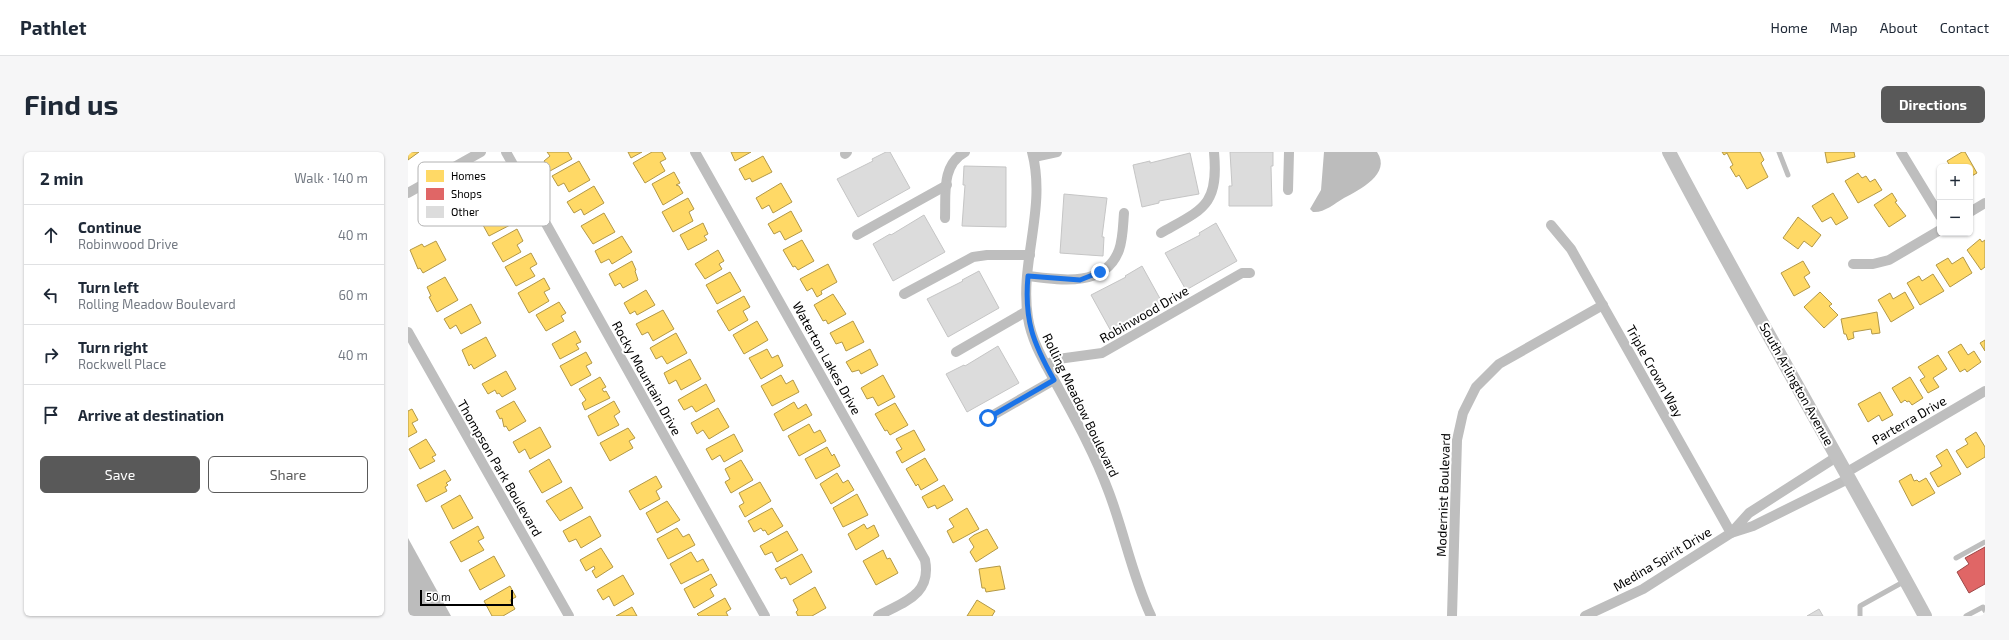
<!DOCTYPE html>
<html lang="en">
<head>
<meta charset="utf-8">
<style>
  body { margin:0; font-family:"Exo 2",sans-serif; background:#f6f6f7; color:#1f2937 }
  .controls { position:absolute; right:12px; top:12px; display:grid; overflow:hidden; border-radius:6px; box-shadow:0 1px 3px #0004 }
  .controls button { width:36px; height:36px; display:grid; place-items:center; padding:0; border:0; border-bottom:1px solid #e0e1e3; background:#fff; color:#1f2937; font:20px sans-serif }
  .scale { position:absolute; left:12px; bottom:10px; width:93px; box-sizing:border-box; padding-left:4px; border:2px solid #000; border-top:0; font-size:11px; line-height:14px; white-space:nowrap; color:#000; -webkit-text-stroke:3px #fff; paint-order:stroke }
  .stop { position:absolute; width:12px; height:12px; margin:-9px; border:3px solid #1a73e8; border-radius:50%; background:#fff }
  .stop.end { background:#1a73e8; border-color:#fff; box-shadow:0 1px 4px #0008 }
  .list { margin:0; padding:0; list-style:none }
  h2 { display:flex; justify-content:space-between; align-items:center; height:52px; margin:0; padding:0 16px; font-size:17px }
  h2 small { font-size:13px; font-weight:400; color:#747a83 }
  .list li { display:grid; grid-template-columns:26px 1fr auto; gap:12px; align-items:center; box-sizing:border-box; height:60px; padding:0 16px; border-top:1px solid #e0e1e3 }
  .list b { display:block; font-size:15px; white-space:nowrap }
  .list p { margin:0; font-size:13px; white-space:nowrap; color:#747a83 }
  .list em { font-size:13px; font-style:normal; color:#747a83 }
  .actions { display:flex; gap:8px; padding:12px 16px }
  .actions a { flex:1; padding:9px 0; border:1px solid #595959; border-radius:6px; text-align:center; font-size:14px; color:#595959 }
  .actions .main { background:#595959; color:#fff }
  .icon { flex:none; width:22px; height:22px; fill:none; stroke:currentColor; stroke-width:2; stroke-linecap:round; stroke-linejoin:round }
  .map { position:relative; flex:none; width:1577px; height:464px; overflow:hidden; border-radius:6px }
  header { display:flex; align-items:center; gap:24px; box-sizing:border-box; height:56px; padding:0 20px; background:#fff; border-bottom:1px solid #e0e1e3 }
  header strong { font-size:19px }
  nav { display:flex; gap:22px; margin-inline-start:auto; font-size:14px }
  .intro { display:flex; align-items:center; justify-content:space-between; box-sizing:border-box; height:96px; padding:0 24px }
  h1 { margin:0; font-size:28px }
  .button { padding:10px 18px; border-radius:6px; background:#595959; color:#fff; font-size:14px; font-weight:700 }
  main { display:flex; gap:24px; padding:0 24px }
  aside { flex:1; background:#fff; border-radius:6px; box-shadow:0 1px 3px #0004 }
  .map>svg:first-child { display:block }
</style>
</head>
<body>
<header>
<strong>Pathlet</strong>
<nav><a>Home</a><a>Map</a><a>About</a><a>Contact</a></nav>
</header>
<div class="intro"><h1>Find us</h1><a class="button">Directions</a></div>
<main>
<aside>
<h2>2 min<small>Walk · 140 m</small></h2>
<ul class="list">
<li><svg class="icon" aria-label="ahead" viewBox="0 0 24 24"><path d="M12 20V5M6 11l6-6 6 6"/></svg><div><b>Continue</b><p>Robinwood Drive</p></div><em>40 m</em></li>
<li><svg class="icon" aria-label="left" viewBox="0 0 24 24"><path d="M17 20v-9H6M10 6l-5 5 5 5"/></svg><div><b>Turn left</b><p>Rolling Meadow Boulevard</p></div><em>60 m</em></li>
<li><svg class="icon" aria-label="right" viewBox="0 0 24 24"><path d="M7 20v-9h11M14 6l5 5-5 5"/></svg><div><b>Turn right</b><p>Rockwell Place</p></div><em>40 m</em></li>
<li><svg class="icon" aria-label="arrive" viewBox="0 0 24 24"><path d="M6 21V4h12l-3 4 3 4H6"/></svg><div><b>Arrive at destination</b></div></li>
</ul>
<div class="actions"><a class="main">Save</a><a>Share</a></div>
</aside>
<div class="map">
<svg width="1577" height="464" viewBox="0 0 1577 464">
  <rect width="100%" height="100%" fill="#fff"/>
  <g fill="#bcbcbc">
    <path d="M916,0H969C984,22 951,38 936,46C926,52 916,61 905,60L902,57L913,38Z"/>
    <path d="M0,386L43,464H0Z"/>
  </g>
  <g fill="#ffd966" stroke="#b29847">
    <path d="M0,0H11L0,8Z"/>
    <path d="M139,0H160L164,7L142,19L136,9L142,4Z"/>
    <path d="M220,0H234L223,6Z"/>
    <path d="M244,0H254L258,7L252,10L257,19L237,31L225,11Z"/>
    <path d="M323,0H343L327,9Z"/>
    <path d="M1314,0H1352L1356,8L1353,11L1360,25L1339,37L1331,23L1328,25L1322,15L1325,13L1319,1L1316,3Z"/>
    <path d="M1417,0H1446L1447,5L1419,11Z"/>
    <path d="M1554,0H1557L1569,21L1562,25V15H1543L1539,9Z"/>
    <path d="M355,4L364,20L344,30L342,26L337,28L331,17Z"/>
    <path d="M171,9L182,28L161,40L156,31L150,34L144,24Z"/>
    <path d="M266,20L272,31L268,33L271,34L275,41L255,53L244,32Z"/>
    <path d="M1450,21L1454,26L1458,24L1462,30L1467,27L1474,38L1450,51L1437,29Z"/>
    <path d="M373,31L384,50L365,61L361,53L354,57L348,46Z"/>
    <path d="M186,34L196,51L176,63L173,57L166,61L159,50Z"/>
    <path d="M1425,41L1440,66L1428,73L1423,65L1414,70L1404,54Z"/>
    <path d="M1484,41L1489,49L1487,50L1498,64L1481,75L1466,53Z"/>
    <path d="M280,46L286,57L281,60L285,69L265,80L254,60Z"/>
    <path d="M94,51L106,71L81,84L70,64Z"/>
    <path d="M383,59L394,79L377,88L372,79L366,82L360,72Z"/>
    <path d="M196,61L207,80L185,92L173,74Z"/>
    <path d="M1390,65L1413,83L1404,95L1396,89L1390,97L1375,86Z"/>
    <path d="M295,71L300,82L296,84L299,88L280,98L272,83Z"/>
    <path d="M109,77L115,89L109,93L113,100L95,110L84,91Z"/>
    <path d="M214,84L224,100L204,112L201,107L193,111L187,99Z"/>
    <path d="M1572,87L1574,90L1577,88V115L1573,118L1559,98Z"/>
    <path d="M394,88L406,109L390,118L387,114L385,115L375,98Z"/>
    <path d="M28,89L38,108L15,121L12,116L10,117L2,98L14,92L16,95Z"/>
    <path d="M310,98L316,109L311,112L314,117L297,127L287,112Z"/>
    <path d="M123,101L129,112L122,116L127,124L108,134L97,115Z"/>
    <path d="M1555,105L1564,121L1542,135L1528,113L1540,106L1544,112Z"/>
    <path d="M224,109L228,118L227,119L230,128L215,136L212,131L207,134L201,122Z"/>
    <path d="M1395,109L1402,121L1396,125L1402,135L1386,144L1373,121Z"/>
    <path d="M420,112L429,130L413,139L414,142L409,145L404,136L399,139L392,127Z"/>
    <path d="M322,120L333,139L309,152L298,133Z"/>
    <path d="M1525,122L1536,139L1512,153L1499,131L1511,124L1514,129Z"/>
    <path d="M37,125L50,148L29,160L21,145L23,144L19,135Z"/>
    <path d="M136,126L142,137L136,140L141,149L121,161L110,141Z"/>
    <path d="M238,138L247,153L229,163L227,159L222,162L216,151Z"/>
    <path d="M1412,140L1424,152L1421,154L1430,163L1416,176L1396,155Z"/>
    <path d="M1497,140L1506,156L1483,170L1470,148L1482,141L1485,147Z"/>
    <path d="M425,142L438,162L420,172L418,168L415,169L406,153Z"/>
    <path d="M336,144L342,155L335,159L340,168L321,179L309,159Z"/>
    <path d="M151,150L158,161L153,164L156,169L138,179L128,163Z"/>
    <path d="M63,152L73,171L53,182L48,173L42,177L36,167Z"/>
    <path d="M255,158L266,177L245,189L240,180L234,183L228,172Z"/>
    <path d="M1469,160L1472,181L1464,182L1463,177L1445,180L1446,186L1440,188L1438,182H1436L1433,167Z"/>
    <path d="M349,169L360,188L336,202L325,183Z"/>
    <path d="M445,169L456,190L438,199L434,190L428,192L422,181Z"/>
    <path d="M167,179L173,190L168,192L171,197L152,207L144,192Z"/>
    <path d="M268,181L279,201L259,212L254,204L248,207L242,196Z"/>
    <path d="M78,185L88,204L66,217L63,212L61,214L54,198Z"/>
    <path d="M1577,188V199L1572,191Z"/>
    <path d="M1553,192L1560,203L1566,199L1573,210L1559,220L1557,217L1552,220L1540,200Z"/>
    <path d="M359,197L364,206L370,203L375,214L353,227L341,206Z"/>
    <path d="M462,197L470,213L455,221L453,222L451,218L444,220L438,210Z"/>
    <path d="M178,200L184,211L178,214L183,223L163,234L152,214Z"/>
    <path d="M1530,203L1539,217L1525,226L1531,235L1520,241L1512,228L1517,225L1510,215Z"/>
    <path d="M282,207L293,227L273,238L268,228L261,232L256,221Z"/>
    <path d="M98,219L108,237L94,245L91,241L89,242L87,238L80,242L74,232Z"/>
    <path d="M373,223L378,232L385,228L391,240L364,254L353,234Z"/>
    <path d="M475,223L487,245L470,254L465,245L459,247L453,236Z"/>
    <path d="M192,225L198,235L194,237L196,240L198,239L202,246L177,258L174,251L178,248L171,237Z"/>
    <path d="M1502,225L1515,246L1504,253L1501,249L1499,250L1497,248L1493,251L1484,236Z"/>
    <path d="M298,232L307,249L288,260L284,254L276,258L270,248Z"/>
    <path d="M1472,240L1485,263L1474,269L1471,263L1460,270L1450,252Z"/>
    <path d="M106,249L118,269L101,279L98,274L96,275L94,266L92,267L88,259Z"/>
    <path d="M206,249L212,260L206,264L211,273L190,284L180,264Z"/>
    <path d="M386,250L390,257L398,252L404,263L375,279L366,262Z"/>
    <path d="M487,251L500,273L482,283L479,278L477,279L467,262Z"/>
    <path d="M310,256L321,275L301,287L295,278L289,282L283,271Z"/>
    <path d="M4,257L10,268L4,271L9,280L0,285V259Z"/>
    <path d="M401,272L406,281L412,278L418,289L391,304L380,284Z"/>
    <path d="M132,275L143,295L122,307L117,297L111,301L105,290Z"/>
    <path d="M220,276L227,286L221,289L225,296L202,309L192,291Z"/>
    <path d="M506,278L517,298L494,311L488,300L494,297L488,287Z"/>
    <path d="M1568,280L1577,295V305L1559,316L1548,299L1560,292L1557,287Z"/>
    <path d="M326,282L335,299L316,310L312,303L304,308L298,297Z"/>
    <path d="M18,287L28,303L24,305L27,309L12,317L1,297Z"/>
    <path d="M419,295L424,304L426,302L432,314L408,327L397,307Z"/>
    <path d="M1539,297L1553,322L1530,335L1522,321L1534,314L1528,304Z"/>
    <path d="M517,306L530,328L513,338L510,332L508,334L498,317Z"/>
    <path d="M141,307L154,330L134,341L121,319Z"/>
    <path d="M333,308L345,328L323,341L317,330L322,327L317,317Z"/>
    <path d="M37,318L43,328L38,331L40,333L37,335L39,339L18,350L9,333Z"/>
    <path d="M429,321L435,331L440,328L446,338L423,352L412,332Z"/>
    <path d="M1503,322L1506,329L1509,328L1511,330L1518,326L1527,341L1504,354L1491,329Z"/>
    <path d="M248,324L254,335L248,339L252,347L232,358L221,339Z"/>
    <path d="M352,330L363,349L337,365L331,354L336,351L331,341Z"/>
    <path d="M536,333L545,348L529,357L527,353L520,356L514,345Z"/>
    <path d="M163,335L175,356L152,369L138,349Z"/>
    <path d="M449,342L460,363L435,375L425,356Z"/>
    <path d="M52,343L65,366L45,377L33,354Z"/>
    <path d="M259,349L272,368L249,381L238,361Z"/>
    <path d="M364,356L375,374L360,383L357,378L355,379L353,376L346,380L340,369Z"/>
    <path d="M559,356L571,377L545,391L539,379L546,375L541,367Z"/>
    <path d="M182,364L193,384L173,396L168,387L161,390L155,379Z"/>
    <path d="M456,372L459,377L466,373L471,384L448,398L440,382Z"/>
    <path d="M70,374L76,386L70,389L76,398L53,410L42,390Z"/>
    <path d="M269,376L275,385L281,382L287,393L260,407L249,387Z"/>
    <path d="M579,377L590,396L568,410L562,400L566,395L561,387L566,383Z"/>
    <path d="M379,379L390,398L369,410L364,400L357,403L352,394Z"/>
    <path d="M193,396L205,415L188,426L184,419L187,417L186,414L178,419L172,408Z"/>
    <path d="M475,398L479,407L482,406L490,421L468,433L455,409Z"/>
    <path d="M283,400L289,410L295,407L301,418L273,432L262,412Z"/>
    <path d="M394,402L404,420L382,433L378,425L373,427L367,417Z"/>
    <path d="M86,404L97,424L72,438L61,418Z"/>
    <path d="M592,414L597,437L578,440L577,436H574L571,417Z"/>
    <path d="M303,422L309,433L302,437L306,444L286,456L276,437Z"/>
    <path d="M215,423L226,442L206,454L201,444L195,448L189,438Z"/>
    <path d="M102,434L108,445L102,448L107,457L95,464H84L76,449Z"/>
    <path d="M407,435L418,456L404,464H390L388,460L390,458L385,448Z"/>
    <path d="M317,446L323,457L318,460L320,464H291L289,462Z"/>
    <path d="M569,448L587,459L584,464H559Z"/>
    <path d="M224,455L229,464H208Z"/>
  </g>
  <path fill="#e06666" stroke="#9d4747" d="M1577,395V432L1561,441L1549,420L1561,412L1557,406Z"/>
  <g fill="#dcdcdc" stroke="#c5c5c5">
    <path d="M478,0H482L502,36L450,65L429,27L465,9L464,7Z"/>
    <path d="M822,0H865V14H863L864,54H821V34H824Z"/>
    <path d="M782,1L791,42L751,49V51L734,55L725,13L742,9V11Z"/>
    <path d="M556,14L598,15V75L554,74L557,33H555Z"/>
    <path d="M656,42L699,46L694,85H696L695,104L652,101Z"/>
    <path d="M516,63L537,100L485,129L465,92L482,82L483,83Z"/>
    <path d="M808,71L829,109L778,138L757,101L792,83L791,81Z"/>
    <path d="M734,114L755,152L704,181L683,143L718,125L717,124Z"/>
    <path d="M571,119L591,156L540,185L519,147L555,129L554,128Z"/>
    <path d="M590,194L611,231L559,260L538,222L556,213L557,214Z"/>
    <path d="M1411,457L1415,464H1399Z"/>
  </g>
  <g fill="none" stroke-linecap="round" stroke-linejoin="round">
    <g stroke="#bebebe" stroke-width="5">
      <path d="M1371,0L1380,23"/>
      <path d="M1548,406L1577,390"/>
      <path d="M1452,464V454L1497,429"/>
      <path d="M1558,464L1575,455L1577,459"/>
    </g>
    <g stroke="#bebebe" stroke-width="10">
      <path d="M98,0L357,464"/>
      <path d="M287,0L517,408C524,443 495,450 470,464"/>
      <path d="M624,0C639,56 611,111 620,166C624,192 639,214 651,237C669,270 687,303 700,338C716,379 724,424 743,464"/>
      <path d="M1493,0L1532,64"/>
      <path d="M437,2L439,0"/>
      <path d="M626,5L649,0"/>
      <path d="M880,38L881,0"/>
      <path d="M0,41L73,0"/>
      <path d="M1562,60L1577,51"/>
      <path d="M537,66C538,42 533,13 557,0"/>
      <path d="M1143,73L1163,97L1323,381L1235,437L1177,464"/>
      <path d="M753,81C795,57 811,54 806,0"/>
      <path d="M449,83L539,33"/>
      <path d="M1445,112H1465L1481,108L1532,78"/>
      <path d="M620,124C651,128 697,136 711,98C715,87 715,73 716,61"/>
      <path d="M496,142L565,105L579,103H622"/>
      <path d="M0,180L161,464"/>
      <path d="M548,200L619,159"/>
      <path d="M638,213L650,207L694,201L834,121H842"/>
      <path d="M580,266L646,228"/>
      <path d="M1430,304L1341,361L1323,381L1345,374L1442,326"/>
      <path d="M1439,320L1577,239"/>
      <path d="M1044,464L1049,288L1055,261L1068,235L1091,212L1195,153"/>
    </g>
    <path stroke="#c1c1c1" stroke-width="14" d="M1261,0C1343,156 1433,309 1517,464"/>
  </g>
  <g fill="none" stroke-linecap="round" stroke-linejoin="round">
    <path stroke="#1a73e8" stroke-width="5" d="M580,266L646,228C625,191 616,168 620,124L672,128L692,120"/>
  </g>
  <g text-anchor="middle" stroke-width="4" stroke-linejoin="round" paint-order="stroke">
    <g font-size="13" fill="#000" stroke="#fff">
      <text transform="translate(736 162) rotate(-30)" y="5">Robinwood Drive</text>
      <text transform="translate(419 206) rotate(61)" y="5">Waterton Lakes Drive</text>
      <text transform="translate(1247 219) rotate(61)" y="5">Triple Crown Way</text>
      <text transform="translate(239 226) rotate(61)" y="5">Rocky Mountain Drive</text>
      <text transform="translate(1389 232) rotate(61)" y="5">South Arlington Avenue</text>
      <text transform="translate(673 253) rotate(64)" y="5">Rolling Meadow Boulevard</text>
      <text transform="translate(1501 268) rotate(-30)" y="5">Parterra Drive</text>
      <text transform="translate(92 316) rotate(60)" y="5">Thompson Park Boulevard</text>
      <text transform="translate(1035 343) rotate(-88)" y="5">Modernist Boulevard</text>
      <text transform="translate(1254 407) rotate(-31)" y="5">Medina Spirit Drive</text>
    </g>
  </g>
  <rect x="10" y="10" width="132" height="64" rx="6" fill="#fff" stroke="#b2b2b2" stroke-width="1"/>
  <rect x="18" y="18" width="18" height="12" fill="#ffd966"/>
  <rect x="18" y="36" width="18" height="12" fill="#e06666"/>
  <rect x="18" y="54" width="18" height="12" fill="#dcdcdc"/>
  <g font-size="11" fill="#000">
    <text x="43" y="28">Homes</text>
    <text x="43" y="46">Shops</text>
    <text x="43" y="64">Other</text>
  </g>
</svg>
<div class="controls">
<button>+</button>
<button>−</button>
</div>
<div class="scale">50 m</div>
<div class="stop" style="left:580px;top:266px"></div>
<div class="stop end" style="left:692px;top:120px"></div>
</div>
</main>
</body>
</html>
